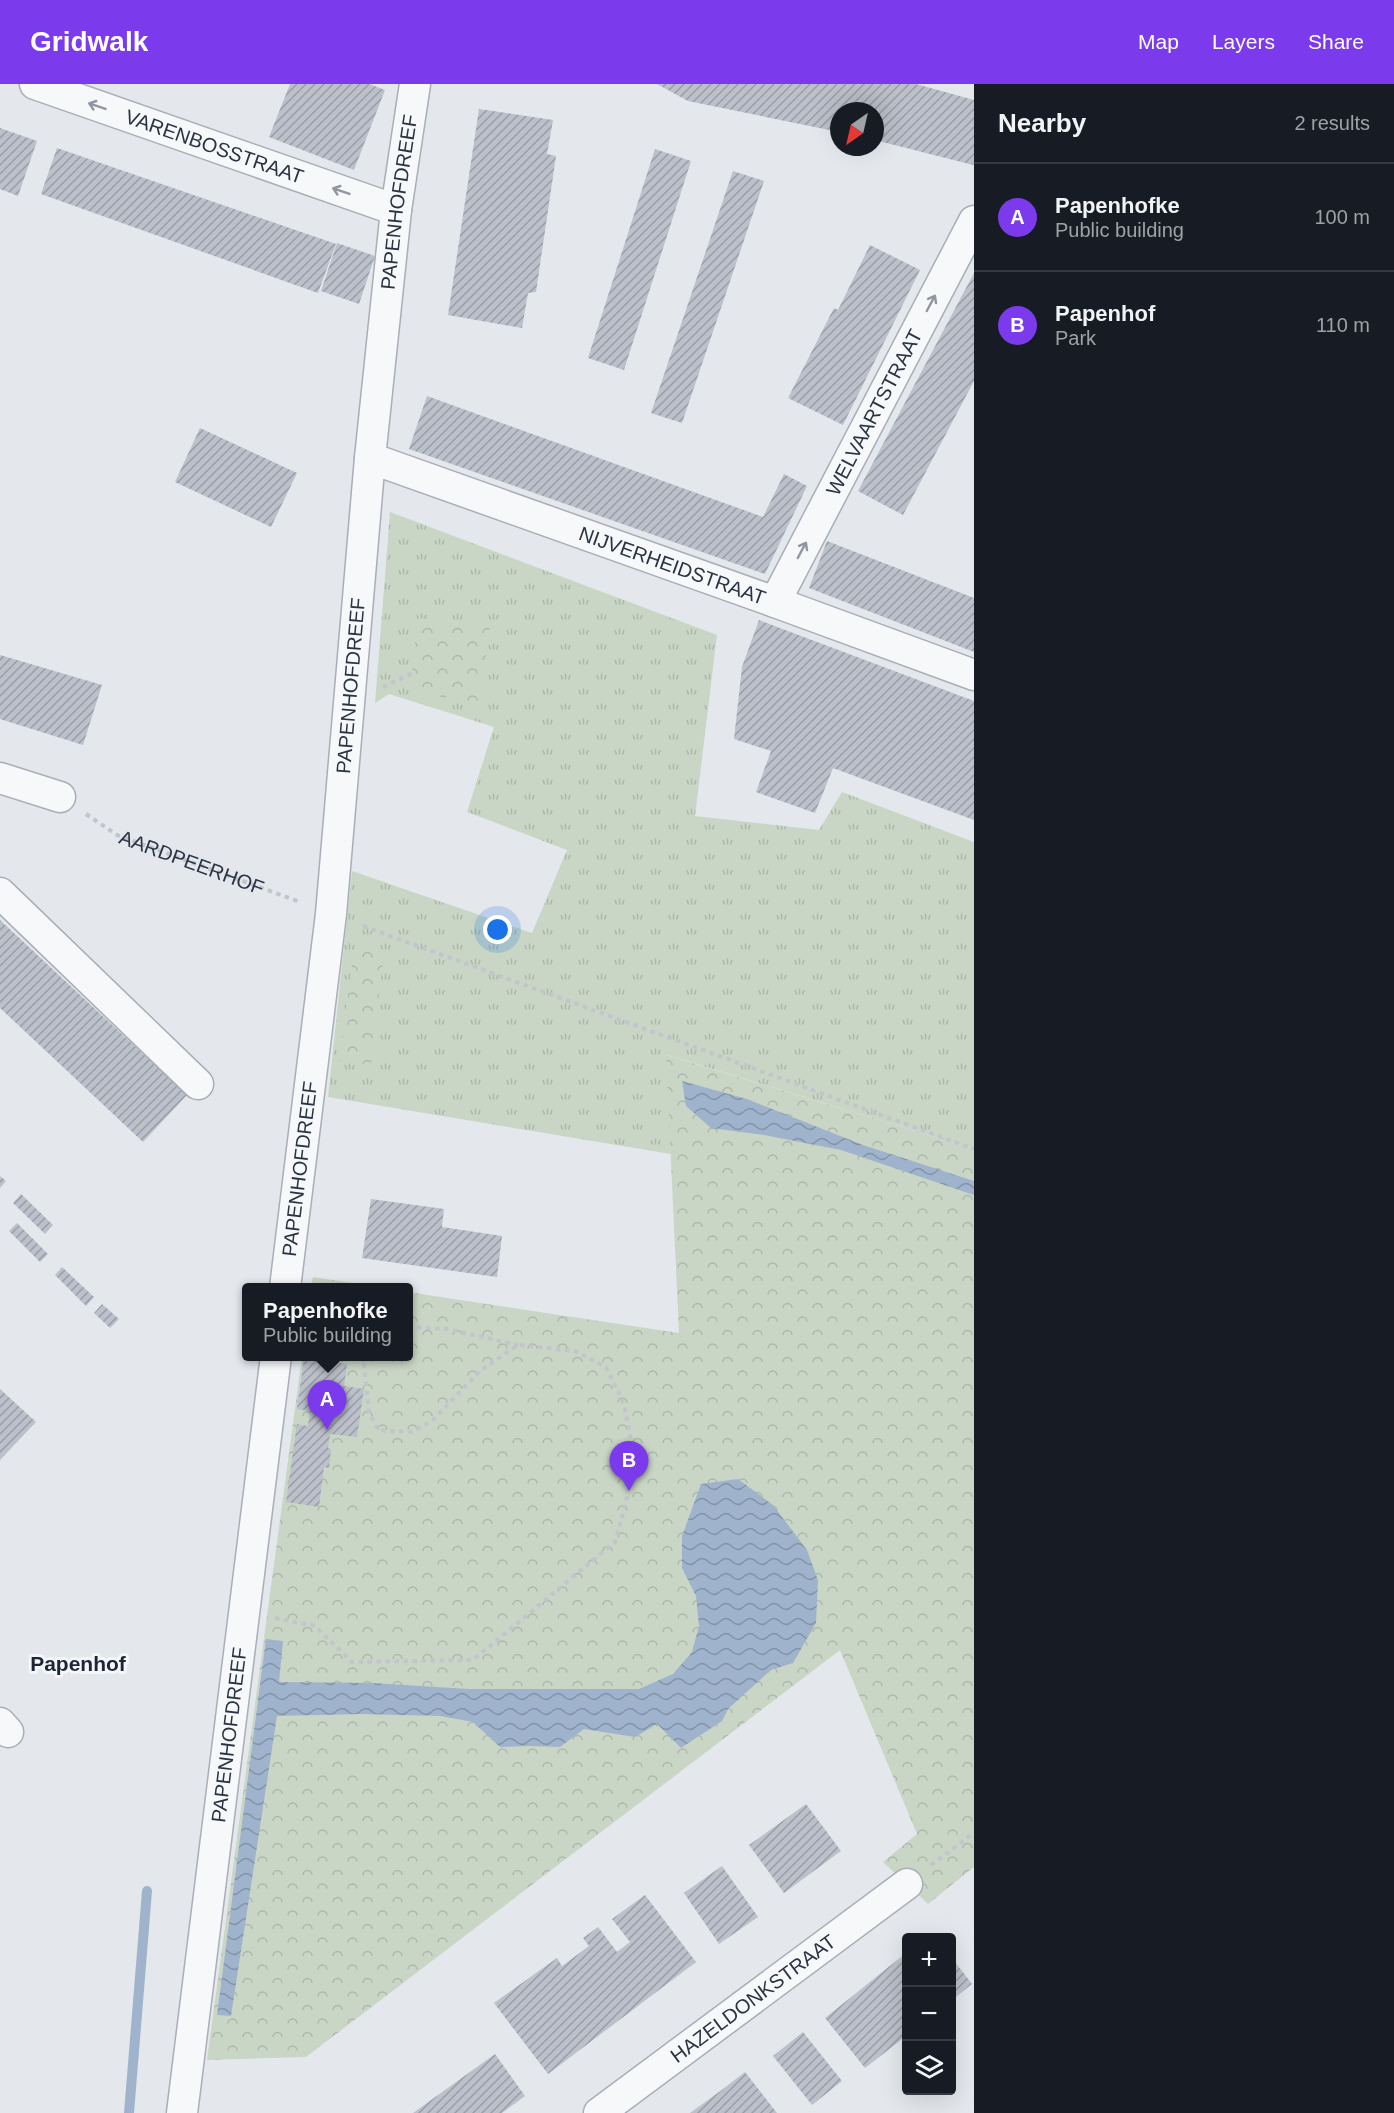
<!DOCTYPE html>
<html lang="en">
<head>
<meta charset="utf-8">
<style>
  body { margin:0; font-family:Arial,sans-serif; background:#242831; color:#f1f3f6 }
  .controls { position:absolute; right:18px; bottom:18px; display:grid; overflow:hidden; border-radius:6px; box-shadow:0 6px 24px #0002 }
  .controls button { width:54px; height:54px; display:grid; place-items:center; padding:0; border:0; border-bottom:2px solid #363941; background:#171b24; color:#f1f3f6; font:30px sans-serif }
  .compass { position:absolute; left:830px; top:18px; width:54px; height:54px; border-radius:50%; background:#171b24; box-shadow:0 6px 24px #0002; rotate:214deg }
  .you { position:absolute; left:498px; top:846px; width:21px; height:21px; margin:-15px; border:4px solid #fff; border-radius:50%; background:#1a73e8; box-shadow:0 0 0 9px #1a73e833 }
  .badge { display:grid; place-items:center; width:39px; height:39px; border-radius:50%; background:#7c3aed; color:#fff; font-size:20px; font-weight:700 }
  .pin { position:absolute; translate:-50% -50px; filter:drop-shadow(0 2px 3px #0008) }
  .pin::after { content:''; position:absolute; top:32px; width:21px; height:18px; background:inherit; clip-path:polygon(0 0,100% 0,50% 100%) }
  .popup { position:absolute; left:242px; top:1199px; width:171px; height:78px; box-sizing:border-box; display:grid; place-content:center; border-radius:6px; background:#171b24; filter:drop-shadow(0 2px 4px #0005); font-size:20px; white-space:nowrap; color:#9ea1a6 }
  .popup b { font-size:22px; color:#f1f3f6 }
  .popup::after { content:''; position:absolute; left:50%; top:100%; margin-left:-12px; border:12px solid transparent; border-top-color:#171b24 }
  .list { margin:0; padding:0; list-style:none }
  h2 { display:flex; justify-content:space-between; align-items:center; height:78px; margin:0; padding:0 24px; font-size:26px }
  h2 small { font-size:20px; font-weight:400; color:#9ea1a6 }
  .list li { display:grid; grid-template-columns:39px 1fr auto; gap:18px; align-items:center; box-sizing:border-box; height:108px; padding:0 24px; border-top:2px solid #363941 }
  .list b { display:block; font-size:22px; white-space:nowrap }
  .list p { margin:0; font-size:20px; white-space:nowrap; color:#9ea1a6 }
  .list em { font-size:20px; font-style:normal; color:#9ea1a6 }
  .icon { flex:none; width:33px; height:33px; fill:none; stroke:currentColor; stroke-width:2; stroke-linecap:round; stroke-linejoin:round }
  .map { position:relative; flex:none; width:974px; height:2029px; overflow:hidden }
  header { display:flex; align-items:center; gap:36px; box-sizing:border-box; height:84px; padding:0 30px; background:#7c3aed; color:#fff }
  header strong { font-size:28px }
  nav { display:flex; gap:33px; margin-inline-start:auto; font-size:21px }
  main { display:flex }
  aside { flex:1; background:#171b24 }
  .map>svg:first-child { display:block }
</style>
</head>
<body>
<header>
<strong>Gridwalk</strong>
<nav><a>Map</a><a>Layers</a><a>Share</a></nav>
</header>
<main>
<div class="map">
<svg width="974" height="2029" viewBox="0 0 974 2029">
  <defs>
    <pattern id="grass-tufts" width="24" height="20" patternUnits="userSpaceOnUse" patternTransform="scale(1.5)"><rect width="24" height="20" fill="#c9d6c5"/><path d="M3 7l-1-3M5 7V3M7 7l1-3M15 17l-1-3M17 17v-4M19 17l1-3" fill="none" stroke="#adb8ab"/></pattern>
    <pattern id="park-crowns" width="20" height="18" patternUnits="userSpaceOnUse" patternTransform="scale(1.5)"><rect width="20" height="18" fill="#c9d6c5"/><path d="M2 6a3 3 0 1 1 6 0M12 15a3 3 0 1 1 6 0" fill="none" stroke="#adb8ab"/></pattern>
    <pattern id="water-waves" width="16" height="10" patternUnits="userSpaceOnUse" patternTransform="scale(1.5)"><rect width="16" height="10" fill="#9fb4cc"/><path d="M0 5q4-4 8 0t8 0" fill="none" stroke="#8293a7"/></pattern>
    <pattern id="building-hatch" width="6" height="6" patternUnits="userSpaceOnUse" patternTransform="scale(1.5)"><rect width="6" height="6" fill="#bbc0ca"/><path d="M-1 1l2-2M0 6l6-6M5 7l2-2" fill="none" stroke="#989da6"/></pattern>
  </defs>
  <rect width="100%" height="100%" fill="#e4e7ec"/>
  <path fill="url(#grass-tufts)" d="M390,428L717,551L695,732L819,746L842,708L974,758V1065L667,971L671,1070L328,1013L352,787L532,849L567,766L467,728L494,643L389,610L375,619Z"/>
  <g fill="url(#park-crowns)">
    <path d="M418,534L490,543L480,620L410,607Z"/>
    <path d="M354,865L384,868L371,981L339,977Z"/>
    <path d="M666,971L974,1065V1783L928,1820L883,1778L917,1750L840,1566L306,1973L207,1976L302,1273L408,1272V1208L679,1249Z"/>
    <path d="M313,1193L378,1203H311Z"/>
  </g>
  <g fill="url(#water-waves)">
    <path d="M682,997L747,1015L863,1061L974,1097V1111L841,1066L764,1051L711,1044L686,1022Z"/>
    <path d="M738,1395L773,1421L807,1466L818,1496L816,1539L793,1579L771,1586L728,1625L722,1637L681,1664L657,1640L635,1653L584,1645L560,1663L530,1662L500,1663L473,1638L440,1632L362,1630L277,1632L231,1932L217,1931L266,1555L283,1557L279,1598L372,1599L469,1605H639L673,1590L692,1568L699,1542L696,1512L682,1484V1452L701,1400Z"/>
  </g>
  <g fill="none" stroke-linecap="round" stroke-linejoin="round">
    <path stroke="#9fb4cc" stroke-width="10" d="M129,2029L147,1807"/>
  </g>
  <g fill="url(#building-hatch)">
    <path d="M290,0H369L385,6L354,86L269,53Z"/>
    <path d="M657,0H916L974,16V79L973,81L875,56V27H839V48L688,17Z"/>
    <path d="M479,25L553,36L547,70L556,72L536,208L528,209L522,244L448,231Z"/>
    <path d="M0,44L37,57L18,112L0,105Z"/>
    <path d="M57,64L336,160L318,209L41,110Z"/>
    <path d="M655,65L691,77L624,286L588,274Z"/>
    <path d="M733,87L764,97L682,339L651,329Z"/>
    <path d="M337,159L375,172L359,220L321,207Z"/>
    <path d="M870,161L920,186L843,341L788,314L834,224L838,226Z"/>
    <path d="M974,189V297L903,431L858,407Z"/>
    <path d="M427,312L763,433L784,390L807,402L765,490L409,365Z"/>
    <path d="M200,344L297,389L271,443L175,398Z"/>
    <path d="M827,457L974,514V568L809,504Z"/>
    <path d="M759,536L974,617V736L833,684L815,729L756,708L771,667L734,655L742,583Z"/>
    <path d="M0,571L102,601L83,661L0,635Z"/>
    <path d="M0,836L187,1011L143,1058L0,924Z"/>
    <path d="M0,1092L6,1097L0,1104Z"/>
    <path d="M21,1110L53,1141L45,1150L13,1119Z"/>
    <path d="M371,1115L444,1125L442,1143L502,1152L497,1193L362,1174Z"/>
    <path d="M17,1139L48,1170L40,1178L9,1147Z"/>
    <path d="M62,1183L94,1213L86,1222L55,1191Z"/>
    <path d="M102,1220L119,1235L110,1244L94,1229Z"/>
    <path d="M304,1274L347,1280L344,1302L364,1305L357,1353L330,1350L328,1364L331,1365L329,1384L324,1383L319,1423L286,1418L297,1340L308,1342L310,1327L297,1325Z"/>
    <path d="M0,1305L36,1338L0,1376Z"/>
    <path d="M806,1720L841,1767L784,1809L749,1761Z"/>
    <path d="M722,1782L758,1833L719,1860L684,1809Z"/>
    <path d="M645,1811L696,1878L548,1990L494,1919L557,1874L562,1882L589,1862L583,1854L598,1843L617,1868L630,1858L612,1835Z"/>
    <path d="M906,1869V1952L865,1984L825,1934Z"/>
    <path d="M952,1874L972,1900L952,1916Z"/>
    <path d="M803,1948L842,1997L812,2021L773,1972Z"/>
    <path d="M495,1970L525,2012L502,2029H413Z"/>
    <path d="M745,1988L777,2029H690L719,2008Z"/>
  </g>
  <g fill="none" stroke-linecap="round" stroke-linejoin="round">
    <defs>
      <g id="minor">
        <path id="s2" d="M35,0L396,126"/>
        <path id="s3" d="M370,374L775,518L974,591"/>
        <path id="s4" d="M775,518L974,137"/>
        <path d="M0,694L60,713"/>
        <path d="M0,809L198,1000"/>
        <path id="s5" d="M285,1204L331,830L370,374L396,126L415,0"/>
        <path d="M0,1639L8,1648"/>
        <path id="s6" d="M182,2029L276,1272"/>
        <path id="s7" d="M599,2029L907,1800"/>
      </g>
    </defs>
    <use href="#minor" stroke="#a9aeb7" stroke-width="33"/>
    <g stroke="#c2c5cb" stroke-width="4" stroke-dasharray="4.5 4.5" stroke-linecap="butt">
      <path d="M383,603L413,589"/>
      <path id="s1" d="M86,730L117,751L300,818"/>
      <path d="M363,842L974,1065"/>
      <path d="M408,1243L447,1245L518,1261"/>
      <path d="M275,1534L315,1542L352,1578L473,1576L615,1458L626,1419L634,1371L624,1320L606,1283L575,1267L518,1261L480,1287L432,1337L412,1348L378,1346L369,1328L363,1272"/>
      <path d="M931,1781L974,1749"/>
    </g>
    <use href="#minor" stroke="#f7f8fa" stroke-width="30"/>
  </g>
  <defs><path id="oneway-shaft" d="M-6 0H5M1.5-3L5.5 0L1.5 3" fill="none" stroke-width="1.6" stroke-linecap="round" stroke-linejoin="round" transform="scale(1.5)"/></defs>
  <g stroke="#9196a0">
    <use href="#oneway-shaft" transform="translate(97 22) rotate(-161)"/>
    <use href="#oneway-shaft" transform="translate(341 107) rotate(-161)"/>
    <use href="#oneway-shaft" transform="translate(931 219) rotate(-62)"/>
    <use href="#oneway-shaft" transform="translate(802 466) rotate(-62)"/>
  </g>
  <g text-anchor="middle" stroke-width="6" stroke-linejoin="round" paint-order="stroke">
    <g font-size="20" fill="#2b3445" stroke="#f4f6f9">
      <text dy="7" stroke="none"><textPath href="#s2" startOffset="190">VARENBOSSTRAAT</textPath></text>
      <text dy="7" stroke="none"><textPath href="#s5" startOffset="1092">PAPENHOFDREEF</textPath></text>
      <text dy="7" stroke="none"><textPath href="#s4" startOffset="214">WELVAARTSTRAAT</textPath></text>
      <text dy="7" stroke="none"><textPath href="#s3" startOffset="321">NIJVERHEIDSTRAAT</textPath></text>
      <text dy="7" stroke="none"><textPath href="#s5" startOffset="606">PAPENHOFDREEF</textPath></text>
      <text dy="7" stroke="none"><textPath href="#s1" startOffset="117">AARDPEERHOF</textPath></text>
      <text dy="7" stroke="none"><textPath href="#s5" startOffset="120">PAPENHOFDREEF</textPath></text>
      <text dy="7" stroke="none"><textPath href="#s6" startOffset="381">PAPENHOFDREEF</textPath></text>
      <text dy="7" stroke="none"><textPath href="#s7" startOffset="192">HAZELDONKSTRAAT</textPath></text>
    </g>
    <g font-size="21" font-weight="bold" fill="#1d2536" stroke="#f4f6f9">
      <text x="78" y="1587">Papenhof</text>
    </g>
  </g>
</svg>
<div class="controls">
<button>+</button>
<button>−</button>
<button><svg class="icon" aria-label="layers" viewBox="0 0 24 24"><path d="M12 4l9 5-9 5-9-5zM3 14l9 5 9-5"/></svg></button>
</div>
<svg class="compass" viewBox="-18 -18 36 36"><path d="M0-13l5 13h-10z" fill="#e53935"/><path d="M0 13l5-13h-10z" fill="#9ea1a6"/></svg>
<div class="you"></div>
<div class="pin badge" style="left:327px;top:1346px">A</div>
<div class="popup"><b>Papenhofke</b>Public building</div>
<div class="pin badge" style="left:629px;top:1407px">B</div>
</div>
<aside>
<h2>Nearby<small>2 results</small></h2>
<ul class="list">
<li><span class="badge">A</span><div><b>Papenhofke</b><p>Public building</p></div><em>100 m</em></li>
<li><span class="badge">B</span><div><b>Papenhof</b><p>Park</p></div><em>110 m</em></li>
</ul>
</aside>
</main>
</body>
</html>
